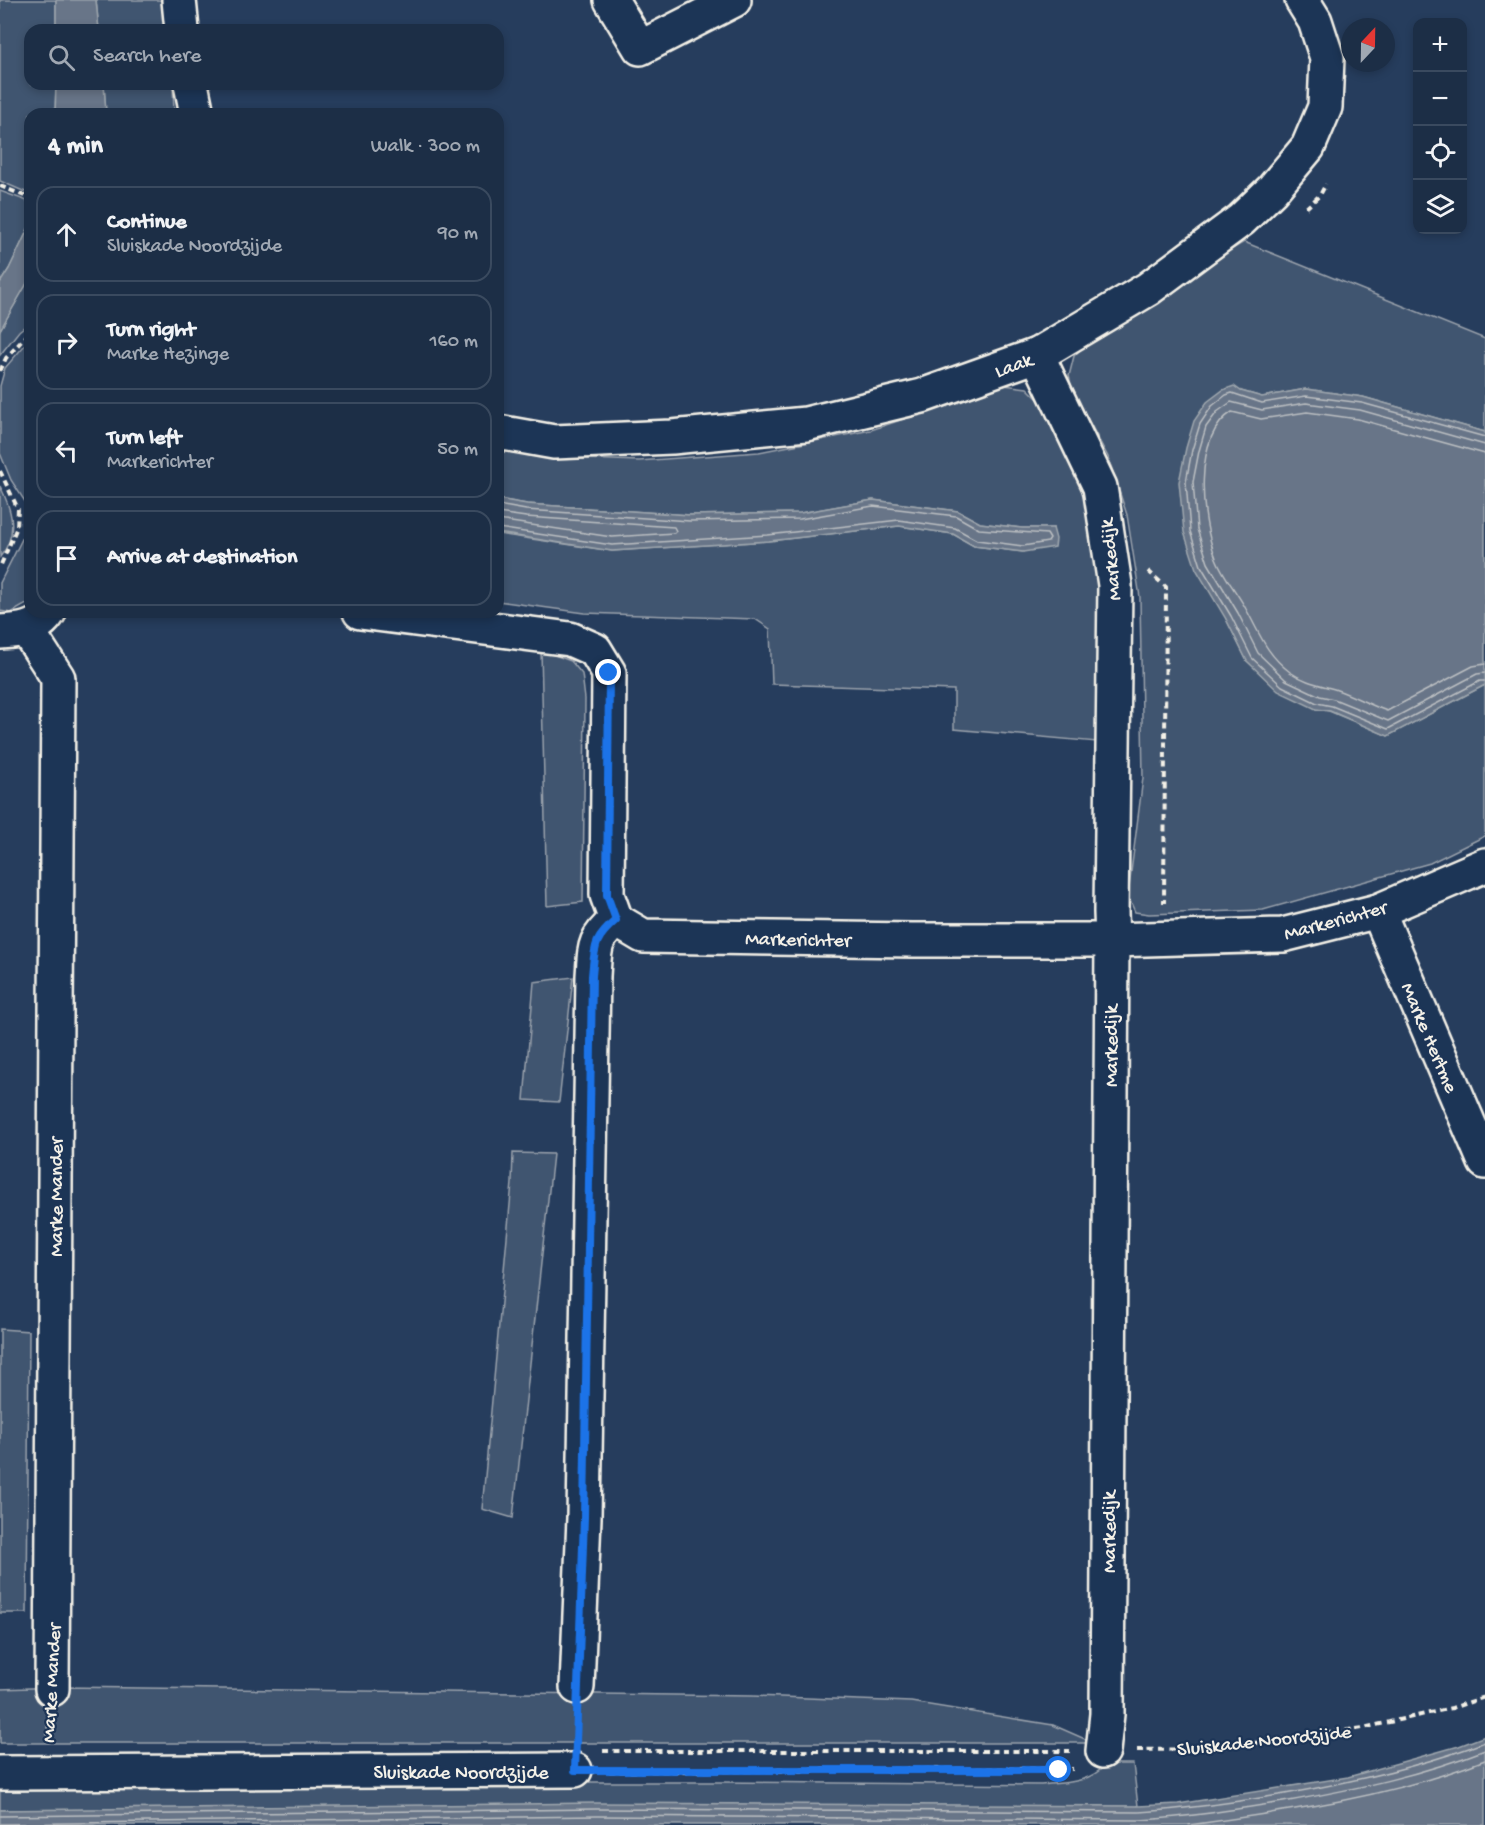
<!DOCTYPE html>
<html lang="en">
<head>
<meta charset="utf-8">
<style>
  body { margin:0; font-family:"Gochi Hand",sans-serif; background:#25364d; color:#f1f3f6 }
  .controls { position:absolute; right:18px; top:18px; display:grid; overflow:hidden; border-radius:12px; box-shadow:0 3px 9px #0003 }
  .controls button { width:54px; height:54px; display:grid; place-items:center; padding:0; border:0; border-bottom:2px solid #3a4a5f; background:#1c2e46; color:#f1f3f6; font:30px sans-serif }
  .compass { position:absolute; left:1341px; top:18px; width:54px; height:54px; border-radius:50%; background:#1c2e46; box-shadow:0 3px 9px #0003; rotate:22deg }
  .stop { position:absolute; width:18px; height:18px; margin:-14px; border:4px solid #1a73e8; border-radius:50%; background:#fff }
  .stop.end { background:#1a73e8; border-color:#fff; box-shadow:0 2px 6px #0008 }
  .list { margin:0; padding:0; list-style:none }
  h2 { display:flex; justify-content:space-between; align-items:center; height:78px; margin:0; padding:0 24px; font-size:26px }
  h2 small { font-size:20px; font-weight:400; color:#a0a8b3 }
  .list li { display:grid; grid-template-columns:39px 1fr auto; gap:18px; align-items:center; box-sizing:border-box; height:96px; margin:0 12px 12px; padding:0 12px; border:2px solid #3a4a5f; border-radius:18px }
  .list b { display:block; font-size:22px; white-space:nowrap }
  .list p { margin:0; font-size:20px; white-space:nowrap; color:#a0a8b3 }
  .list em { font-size:20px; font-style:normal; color:#a0a8b3 }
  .icon { flex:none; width:33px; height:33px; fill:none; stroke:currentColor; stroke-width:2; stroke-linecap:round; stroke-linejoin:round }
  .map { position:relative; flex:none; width:1485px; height:1825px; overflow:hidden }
  .search { position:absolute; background:#1c2e46; box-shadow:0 3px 9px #0003; left:24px; top:24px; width:480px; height:66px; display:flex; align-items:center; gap:15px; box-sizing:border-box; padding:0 21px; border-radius:18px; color:#a0a8b3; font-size:22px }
  .panel { position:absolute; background:#1c2e46; box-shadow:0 3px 9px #0003; left:24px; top:108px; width:480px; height:510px; border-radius:18px }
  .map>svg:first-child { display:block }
</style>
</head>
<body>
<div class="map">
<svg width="1485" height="1825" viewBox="0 0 1485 1825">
  <rect width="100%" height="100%" fill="#263d5d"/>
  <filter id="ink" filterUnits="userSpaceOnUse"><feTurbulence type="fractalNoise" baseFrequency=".0167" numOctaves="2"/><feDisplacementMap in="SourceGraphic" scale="12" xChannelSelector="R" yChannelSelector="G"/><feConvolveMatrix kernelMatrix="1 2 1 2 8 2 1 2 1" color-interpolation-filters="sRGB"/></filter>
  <g filter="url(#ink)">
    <g fill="#40546f" stroke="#9aa2ac" stroke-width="1.5">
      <path d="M0,0H56V30H30V84H56L55,114H30V194L0,181Z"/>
      <path d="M96,0H164L167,30H99Z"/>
      <path d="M104,84H173L174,114H106Z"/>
      <path d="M0,191L30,202V225L9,269L0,283Z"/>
      <path d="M1244,242L1485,339V432L1363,397L1306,389L1262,397L1241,391L1226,619L1247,661L1316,709L1329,711L1388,736L1485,685V836L1430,863L1263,910L1149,914L1135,912L1128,896L1143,778L1140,597L1127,515L1108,457L1072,389L1069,376L1074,356L1090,340L1162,291Z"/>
      <path d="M30,278V322L19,331L0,355V330Z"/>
      <path d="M30,339V602L11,613L0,611V583L28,527L26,503L11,480L0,453V386L5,368Z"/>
      <path d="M1004,385L1027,388L1053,414L1075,468L1090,520L1097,569V742L954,729V690L772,684L770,629L755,619L585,613L498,601V534L612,551L769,541L899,526L953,534L974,546L1023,552L1053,528H1022L980,523L958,511L873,500L800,513L690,515L527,504L498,499V451L560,458L639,461L759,452L871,430Z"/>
      <path d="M0,486C12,510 19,534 0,557Z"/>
      <path d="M541,650L571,661L582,674L585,699L583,902L547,906Z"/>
      <path d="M573,977L559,1102L524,1100L534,982Z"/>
      <path d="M513,1153L553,1154L513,1518L482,1509L512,1183Z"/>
      <path d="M0,1329L29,1331L27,1613H0Z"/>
      <path d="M62,1687L752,1696L911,1702L1053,1725L1094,1743H0V1689Z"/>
      <path d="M1107,1764H1133L1138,1806L0,1810V1788L398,1782H720L1041,1785C1068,1782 1087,1784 1107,1764Z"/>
    </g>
    <g fill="#677588" stroke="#9fa7ae" stroke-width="1.5">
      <path d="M56,0H96L99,30H56Z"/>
      <path d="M56,84H104L106,114H55Z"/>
      <path d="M30,225V278L0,330V283L9,269Z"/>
      <path d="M1234,386L1241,391L1262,397L1306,389L1363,397L1485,432V685L1388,736L1330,711L1316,709L1278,691L1247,661L1226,619L1196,569L1184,532L1179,482L1186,448L1194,421L1207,402L1223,390Z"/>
      <path d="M498,499L527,504L690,515L800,513L873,500L958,511L980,523L1022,528H1053L1056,539L1055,547L1023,552L974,546L953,534L899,526L769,541L612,551L498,533Z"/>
      <path d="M1485,1736V1825H0V1810L597,1803L1138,1806L1178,1804L1348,1777L1459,1746Z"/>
    </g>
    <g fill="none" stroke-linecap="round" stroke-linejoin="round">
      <g stroke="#bcbfc2" stroke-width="1.5">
        <path d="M1485,437L1362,403L1306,396L1262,403L1232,393L1226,395L1212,406L1200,424L1192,450L1186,482L1190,531L1201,566L1231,616L1252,658L1282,686L1317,703L1332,706L1388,729L1480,681H1485"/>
        <path d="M1485,445L1360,410L1306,403L1262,410L1231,402L1217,412L1206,427L1199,451L1193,482L1197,529L1208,563L1238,613L1258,653L1286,680L1320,696L1334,699L1388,721L1477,674L1485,673"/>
        <path d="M1485,454L1358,419L1307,412L1261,419L1232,412C1192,437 1201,520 1216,558C1223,576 1237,592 1246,609C1260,634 1266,654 1290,672C1304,682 1321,685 1337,690C1354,696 1370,705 1387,711L1473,666L1485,664"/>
        <path d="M498,505L526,510L690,521L800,519L873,506L956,516L979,529L1047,534L1050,539L1048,542L1023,546L977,540L955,528L899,520L768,535L612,545L498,528"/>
        <path d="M498,513L526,517L674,527L676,531L674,533L612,537L498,520"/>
        <path d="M0,1816L597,1809L1139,1812C1188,1809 1236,1802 1285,1794C1352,1782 1421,1767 1485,1742"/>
        <path d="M0,1824L597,1816L1139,1820C1190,1817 1239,1809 1289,1801C1355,1789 1422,1775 1485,1750"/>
        <path d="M1189,1825C1289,1811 1391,1797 1485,1760"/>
      </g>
      <defs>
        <g id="minor">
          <path d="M179,0L182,30"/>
          <path d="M611,0L640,48L734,0"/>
          <path d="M191,84L197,114"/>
          <path d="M1037,355L1100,487L1115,585L1111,912L1112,940L1107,1714L1103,1751"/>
          <path d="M498,432L554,442L672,437L806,424L922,396L1037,355L1148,289L1241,220L1272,190L1308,147L1325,107L1327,58L1315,21L1302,0"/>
          <path d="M360,612L570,639L595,650L609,673L607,895L616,920L643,936L912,940H1112L1283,935L1378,911L1485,865"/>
          <path d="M27,630L58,678L52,1689"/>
          <path d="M0,632C18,631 38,630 49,612"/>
          <path d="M1378,911L1485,1162"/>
          <path d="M577,1687L584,1518L593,976C595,946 593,940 616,920"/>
          <path d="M0,1773L575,1770"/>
        </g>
      </defs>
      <use href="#minor" stroke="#f4f1e8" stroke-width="38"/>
      <g stroke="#f4f1e8" stroke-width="4" stroke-dasharray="6 4.5" stroke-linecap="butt">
        <path d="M0,186L30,198"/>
        <path d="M1306,208L1320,195L1326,184"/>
        <path d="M0,371L6,358L30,332"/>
        <path d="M0,471L18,509L17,527L0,567"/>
        <path d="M1148,571L1166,587L1164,903"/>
        <path d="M48,1739L49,1722"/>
        <path d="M1137,1750L1211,1749L1363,1728L1452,1708L1485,1697"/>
        <path d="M603,1751H1070"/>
        <path d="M609,1771L1073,1769"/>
      </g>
      <use href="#minor" stroke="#1d3557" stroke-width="33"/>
    </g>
  </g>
  <g fill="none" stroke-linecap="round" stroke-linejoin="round" filter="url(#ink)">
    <path stroke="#1a73e8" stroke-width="8" d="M609,673L607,895L616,920C593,940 595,946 592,976L584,1518L575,1770H1059"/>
  </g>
  <g text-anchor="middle" stroke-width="4.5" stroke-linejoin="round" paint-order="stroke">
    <g font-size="20" fill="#f4f1e8" stroke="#1d3557">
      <text transform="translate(1013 364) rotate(-20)" y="7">Laak</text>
      <text transform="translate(1109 560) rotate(-96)" y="7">Markedijk</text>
      <text transform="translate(1335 919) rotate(-15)" y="7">Markerichter</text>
      <text transform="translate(798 938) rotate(1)" y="7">Markerichter</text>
      <text transform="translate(1431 1037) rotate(67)" y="7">Marke Hertme</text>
      <text transform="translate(1110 1046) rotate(-90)" y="7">Markedijk</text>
      <text transform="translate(55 1197) rotate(-90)" y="7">Marke Mander</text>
      <text transform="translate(1108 1532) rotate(-90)" y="7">Markedijk</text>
      <text transform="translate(50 1683) rotate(-87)" y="7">Marke Mander</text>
      <text transform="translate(1264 1739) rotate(-6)" y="7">Sluiskade Noordzijde</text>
      <text x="461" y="1778">Sluiskade Noordzijde</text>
    </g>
  </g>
</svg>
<div class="controls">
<button>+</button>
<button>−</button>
<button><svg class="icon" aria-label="locate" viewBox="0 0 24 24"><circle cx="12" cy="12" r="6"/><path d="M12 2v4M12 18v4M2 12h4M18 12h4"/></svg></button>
<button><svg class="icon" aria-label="layers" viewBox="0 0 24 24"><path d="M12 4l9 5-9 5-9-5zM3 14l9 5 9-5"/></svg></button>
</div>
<svg class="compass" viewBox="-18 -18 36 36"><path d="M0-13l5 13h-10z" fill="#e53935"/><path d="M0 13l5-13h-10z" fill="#a0a8b3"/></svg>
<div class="stop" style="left:1059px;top:1770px"></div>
<div class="stop end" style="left:609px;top:673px"></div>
<div class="search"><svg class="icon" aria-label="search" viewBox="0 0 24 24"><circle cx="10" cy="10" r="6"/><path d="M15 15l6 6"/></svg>Search here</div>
<section class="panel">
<h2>4 min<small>Walk · 300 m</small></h2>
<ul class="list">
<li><svg class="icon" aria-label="ahead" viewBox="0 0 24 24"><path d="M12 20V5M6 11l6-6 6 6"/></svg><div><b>Continue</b><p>Sluiskade Noordzijde</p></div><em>90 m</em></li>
<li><svg class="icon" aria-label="right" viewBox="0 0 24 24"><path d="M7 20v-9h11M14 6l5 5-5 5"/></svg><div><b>Turn right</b><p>Marke Hezinge</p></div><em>160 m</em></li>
<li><svg class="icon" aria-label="left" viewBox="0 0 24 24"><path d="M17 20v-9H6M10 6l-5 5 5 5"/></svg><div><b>Turn left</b><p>Markerichter</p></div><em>50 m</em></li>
<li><svg class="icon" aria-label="arrive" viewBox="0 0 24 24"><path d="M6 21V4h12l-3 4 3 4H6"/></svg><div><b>Arrive at destination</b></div></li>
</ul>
</section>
</div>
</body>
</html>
